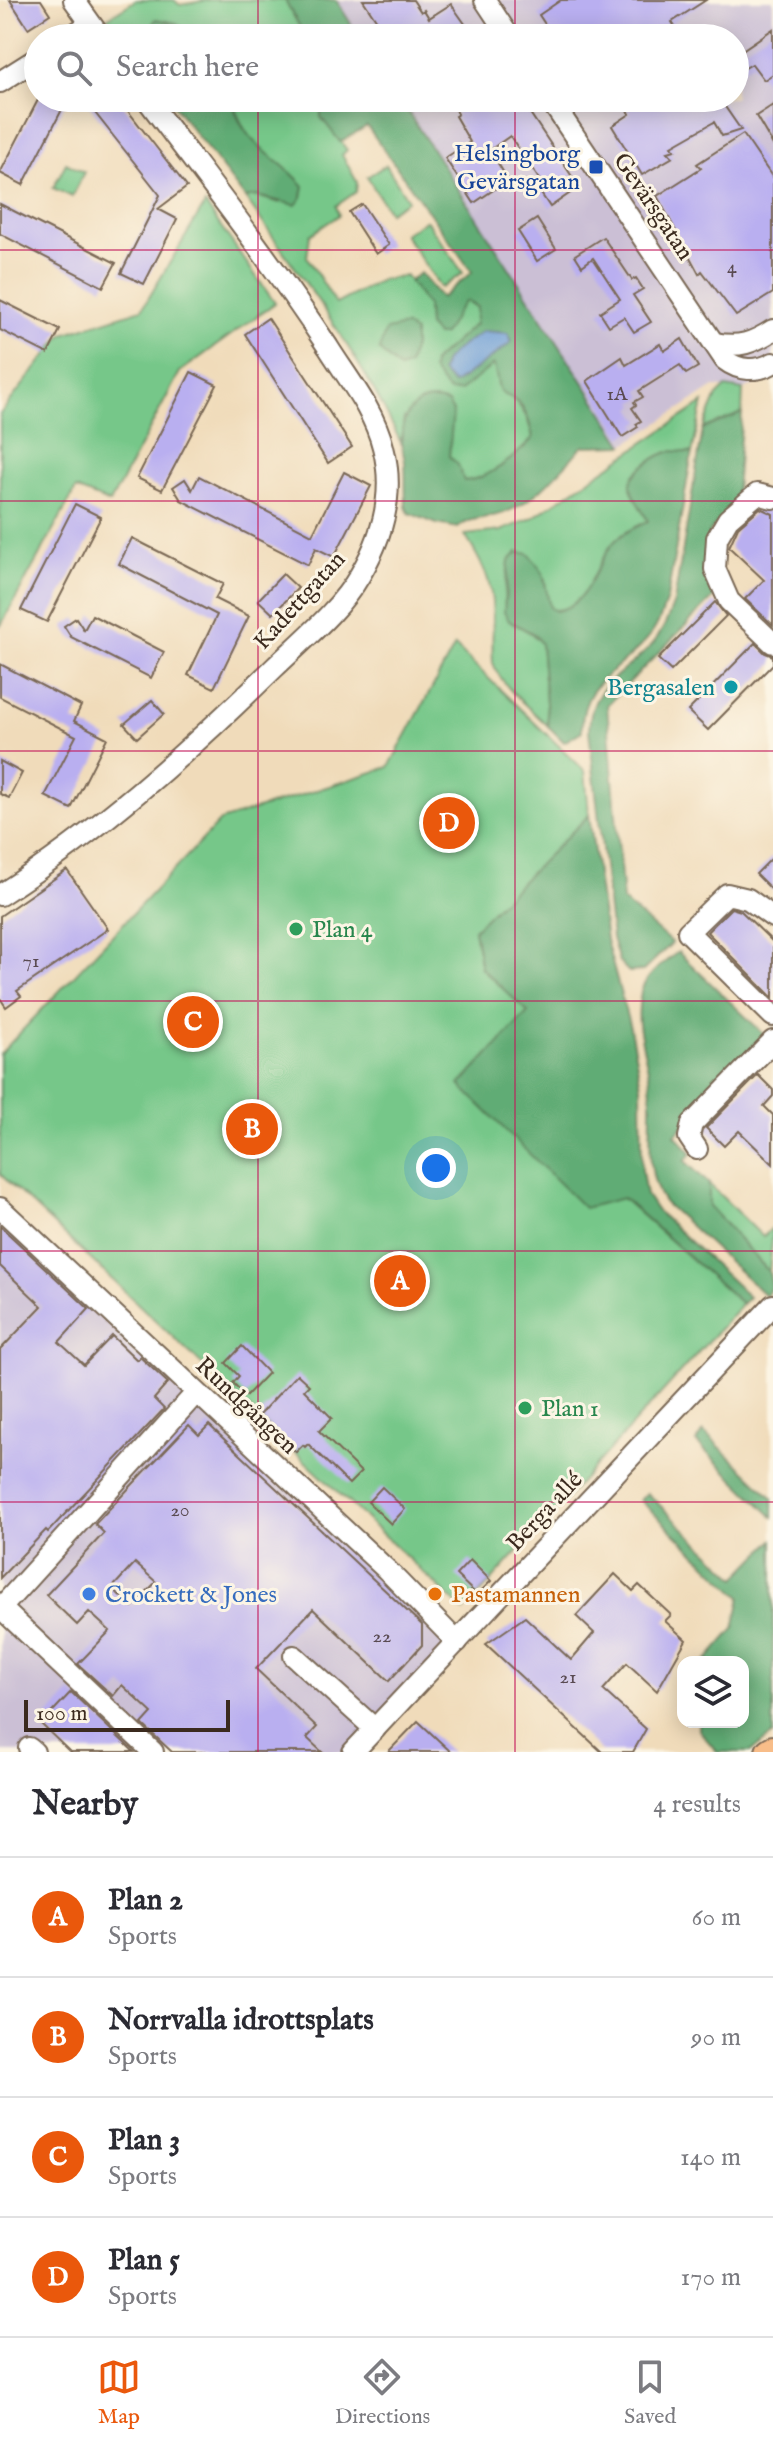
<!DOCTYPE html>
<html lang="en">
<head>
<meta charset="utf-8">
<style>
  body { margin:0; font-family:"IM FELL English",serif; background:#f7f7f7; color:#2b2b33 }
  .controls { position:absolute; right:24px; bottom:24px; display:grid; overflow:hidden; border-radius:16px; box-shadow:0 4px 20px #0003 }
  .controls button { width:72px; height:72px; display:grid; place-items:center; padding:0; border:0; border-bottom:2px solid #e1e1e2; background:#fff; color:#2b2b33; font:40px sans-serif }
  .scale { position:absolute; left:24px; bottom:20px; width:206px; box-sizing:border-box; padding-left:8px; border:4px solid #3b2a1e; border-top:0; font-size:22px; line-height:28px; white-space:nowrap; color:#3b2a1e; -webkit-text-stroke:6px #fcf5e5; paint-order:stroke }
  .you { position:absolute; left:436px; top:1168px; width:28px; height:28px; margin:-20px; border:6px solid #fff; border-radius:50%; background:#1a73e8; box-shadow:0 0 0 12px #1a73e833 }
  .badge { display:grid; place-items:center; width:52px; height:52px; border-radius:50%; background:#ea580c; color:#fff; font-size:26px; font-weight:700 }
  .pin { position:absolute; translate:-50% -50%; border:4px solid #fff; box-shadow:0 2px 8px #0006 }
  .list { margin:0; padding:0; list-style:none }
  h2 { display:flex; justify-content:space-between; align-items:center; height:104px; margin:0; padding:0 32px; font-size:34px }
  h2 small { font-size:26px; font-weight:400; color:#7c7c81 }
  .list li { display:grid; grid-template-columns:52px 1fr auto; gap:24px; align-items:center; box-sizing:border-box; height:120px; padding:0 32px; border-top:2px solid #e1e1e2 }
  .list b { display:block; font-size:30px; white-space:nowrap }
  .list p { margin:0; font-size:26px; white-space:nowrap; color:#7c7c81 }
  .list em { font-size:26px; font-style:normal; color:#7c7c81 }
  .icon { flex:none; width:44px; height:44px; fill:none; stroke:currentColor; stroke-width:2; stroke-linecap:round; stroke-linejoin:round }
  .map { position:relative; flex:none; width:773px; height:1752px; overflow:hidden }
  .search { position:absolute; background:#fff; box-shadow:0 4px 20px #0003; left:24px; right:24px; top:24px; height:88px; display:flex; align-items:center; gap:20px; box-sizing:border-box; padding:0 28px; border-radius:44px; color:#7c7c81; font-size:30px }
  .sheet { height:584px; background:#fff }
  nav { display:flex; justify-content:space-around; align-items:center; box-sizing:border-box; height:112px; border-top:2px solid #e1e1e2; background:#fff; font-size:22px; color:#7c7c81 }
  nav a { display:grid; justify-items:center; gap:4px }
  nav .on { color:#ea580c }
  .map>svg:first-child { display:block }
</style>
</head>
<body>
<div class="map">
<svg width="773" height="1752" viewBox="0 0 773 1752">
  <rect width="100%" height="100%" fill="#fcf5e5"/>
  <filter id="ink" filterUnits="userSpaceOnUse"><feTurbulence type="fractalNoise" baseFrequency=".0125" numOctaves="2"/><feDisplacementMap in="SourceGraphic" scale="16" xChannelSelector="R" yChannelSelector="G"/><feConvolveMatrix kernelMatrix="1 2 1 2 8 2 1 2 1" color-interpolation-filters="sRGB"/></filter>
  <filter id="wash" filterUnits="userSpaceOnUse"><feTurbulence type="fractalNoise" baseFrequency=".006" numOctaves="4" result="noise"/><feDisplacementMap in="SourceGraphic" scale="32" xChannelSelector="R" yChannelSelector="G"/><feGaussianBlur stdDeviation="1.8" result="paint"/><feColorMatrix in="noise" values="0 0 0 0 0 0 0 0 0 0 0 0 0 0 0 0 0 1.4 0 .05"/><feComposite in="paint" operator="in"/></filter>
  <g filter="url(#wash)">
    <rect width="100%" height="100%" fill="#f0dbba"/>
    <g fill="#cbbfd5">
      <path d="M336,0H773V375L743,390L714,387L624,445L399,98H735V38H360Z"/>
      <path d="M0,1214L453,1642L349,1752H0Z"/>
    </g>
    <g fill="#76c789" stroke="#587854" stroke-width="2">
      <path d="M136,0H174L180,5L208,0H285L306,38H194L176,23L148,31V38H122L107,18Z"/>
      <path d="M232,98H321V117L347,150L342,155L357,182L356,192L336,206L339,215L310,235L307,257L336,304L381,280L406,276L427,306L428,326L466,301L477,307L475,324L433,362L493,365L499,377L498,387C519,402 528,413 533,439C516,457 489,479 463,481L458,465L449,456L450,436L404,418L401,443C360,355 302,277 245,198L256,196L280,203L264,153L250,140L235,110Z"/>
      <path d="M66,163L84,172L72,197L53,188Z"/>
      <path d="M386,165L408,200L389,212L367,177Z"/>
      <path d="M205,204L275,303L180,372L110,503L76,489L0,627V414L63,334L142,309Z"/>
      <path d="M426,220L463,273L441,288L404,234Z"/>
      <path d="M726,387L743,390L742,413L703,429L717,396Z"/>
      <path d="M703,403L692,453C659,447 647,460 631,488L648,521C637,526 624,532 616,540C595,561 588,613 552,610L547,604L545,579L518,552L509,561C507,581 496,614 517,625C527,631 535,634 541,644L548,726C529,707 503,689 493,663C491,636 496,607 488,580C483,564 474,550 465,535L501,531L532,518Z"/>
      <path d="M455,646L585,771L589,815L474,929L481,968L528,1012L622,1198L742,1304L464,1611L0,1174V1054L220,821L389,767Z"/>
      <path d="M709,1184L763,1237L771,1229L773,1231L769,1272L709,1206Z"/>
    </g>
    <g fill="#60ac75" stroke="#4e6b4a" stroke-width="2">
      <path d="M285,0H336L360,38H306Z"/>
      <path d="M156,19L176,23L194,38H148V31Z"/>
      <path d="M168,98H232C243,149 275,152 304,186L302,197L296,205L256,196L245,198Z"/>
      <path d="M321,98H399L624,445L583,446C560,470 537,500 506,512C490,519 471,516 458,528L437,524L409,513L406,507C405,492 406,477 405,462C404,456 402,449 402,443C400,413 417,392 448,403L453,412L449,456L458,465L464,481C489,479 516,457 533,438C531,427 526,409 517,401C512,396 504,397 500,391C497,385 497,373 493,365L460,391L449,392L432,371L433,362L475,324L477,307L466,301C453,312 455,323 442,335H436L428,326L427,306L409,281L420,273L441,298L472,272L367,126L340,142L321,117Z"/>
      <path d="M405,326L414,332V346L408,366L399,369L379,350L386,330Z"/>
      <path d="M742,413L735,505L709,532V575L716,595L607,705L623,901L672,943L643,971L629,972L619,962L612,938L589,730C590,684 622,676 650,647C662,634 668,618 674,602L703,429Z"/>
      <path d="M673,451L692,453L667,599C662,613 658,627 648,638C621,671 580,680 582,731L564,742L548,726L541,644L534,634L509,621L504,612L509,561L518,552L529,554L543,573L550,608L556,611C591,605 594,563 615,541C623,532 637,527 648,521C643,511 632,497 631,486C629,471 661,453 673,451Z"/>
      <path d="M589,815L606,940L630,1028L641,1086L642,1171L646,1195L656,1210L749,1297L742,1304L623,1198L584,1208L460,1085L528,1012L481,968L474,929Z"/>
      <path d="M678,952L767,1037L675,1135L692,1153L685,1161L709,1184V1206L769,1272L772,1286L766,1296L664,1202C641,1169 655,1120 650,1082C646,1049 633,1027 641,992C646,974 664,963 678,952Z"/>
      <path d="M703,1431L773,1498V1517L696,1442Z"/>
      <path d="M647,1493L736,1578L773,1540V1735L750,1752H717L699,1730V1722H743V1662H705L734,1629L741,1597L640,1500Z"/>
    </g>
    <path fill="#6c9dd6" stroke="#54647a" stroke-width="2" d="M483,331L508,333L512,341C510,345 459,381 453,384L441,372L445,361L456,350Z"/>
    <g id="blocks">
      <g fill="#b9aff0" fill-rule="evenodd">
        <path d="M10,0H41L50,14L28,28Z"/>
        <path d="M363,0H413L421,12L424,10L429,18L451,4L475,38H385L377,26L379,24Z"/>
        <path d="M561,0H706L672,22L682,38H554L539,15Z"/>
        <path d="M773,29V74L764,80L752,64L740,71L735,63V55Z"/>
        <path d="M39,98H68L23,185L0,173Z"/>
        <path d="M96,98H118L187,187L158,209L177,219L144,284L121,273L160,195L88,104Z"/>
        <path d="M449,98H520L579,187L550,207L534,183L539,179L510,136L490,150L508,180L474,203L445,158L470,142L455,116L458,114Z"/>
        <path d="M622,98H719L741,130L722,136L714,122L672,146L675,150L668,152L673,157L642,175L612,126L630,114Z"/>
        <path d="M773,105V145L756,116Z"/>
        <path d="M743,134L773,178V293L736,316L702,271L699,274L657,196L701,168L697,164Z"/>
        <path d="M0,204L116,263L103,287L0,234Z"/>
        <path d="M362,204L389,245L376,254L349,212Z"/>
        <path d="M537,219L556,249L537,261L518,231Z"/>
        <path d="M603,237L632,280L636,278L643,289L633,295L651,322L634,332L624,317L609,326L600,312L620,299L593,258L582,266L575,255Z"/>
        <path d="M0,300L60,330L48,354L0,330Z"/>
        <path d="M268,318L352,447L328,463L245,334Z"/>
        <path d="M682,339L698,367L686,374L680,365L639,391L643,397L634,402L636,405L632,408L641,421L636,424L638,427L622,437L587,381L622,357L626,365L660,344L664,351Z"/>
        <path d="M191,372L217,385L162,490L137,478Z"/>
        <path d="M344,472L371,486L334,557L316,548L308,565L181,500L173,487L185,479L192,490L199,476L312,535Z"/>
        <path d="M75,504L101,517L47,622L21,610Z"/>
        <path d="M760,508L773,514V625L745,599L764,580L729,547L738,527Z"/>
        <path d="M132,538L223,584L215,599L249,616L214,688L188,675L217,615L119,564Z"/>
        <path d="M283,574L298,588L273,614L258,600Z"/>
        <path d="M715,602L726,616L671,671L658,659Z"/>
        <path d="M92,615L164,652L151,678L71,637L64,626L76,618L84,630Z"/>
        <path d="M755,643L765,653L773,656V664L708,730L688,711Z"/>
        <path d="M0,664L81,706L74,721L107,738L71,809L45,796L76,736L0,697Z"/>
        <path d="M152,700L164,714L137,738L124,724Z"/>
        <path d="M0,761L22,773L9,798L0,794Z"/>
        <path d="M773,857V891L756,874Z"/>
        <path d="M67,870L108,929L17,991L21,996L6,1007L0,998V916Z"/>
        <path d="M731,908L741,911L773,942V998L707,932Z"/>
        <path d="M758,1075L773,1090V1096L764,1106L773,1115V1164L739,1131L724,1146L706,1128Z"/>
        <path d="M0,1226L89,1309L59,1342L84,1365L112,1336L137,1360L140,1357L168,1383L154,1399L164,1409L48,1532L46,1530L0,1578V1350L42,1306L0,1266Z"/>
        <path d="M242,1346L268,1373L246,1396L233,1383L239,1376L226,1363Z"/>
        <path d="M297,1374L309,1385L304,1390L332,1418L319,1431L361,1472L349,1484L308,1444L305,1447L303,1445L296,1452L258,1416Z"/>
        <path d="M189,1425L199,1435L209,1425L422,1625V1645L389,1681L313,1609L256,1669L317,1727L307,1738L322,1752H172L142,1724L152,1713L122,1685L113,1696L78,1664L110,1631L89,1612L77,1625L46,1595L104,1533L95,1524ZM135,1563L156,1582L132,1607L112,1588Z"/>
        <path d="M382,1487L405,1509L391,1524L368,1502Z"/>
        <path d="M470,1560L491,1581L477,1595L456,1575Z"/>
        <path d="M615,1574L633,1591L639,1585L671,1615L665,1621L686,1640L657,1691L627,1663L603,1690L646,1729L633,1752H602L486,1644L525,1617L571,1660L594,1633L576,1616Z"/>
        <path d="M71,1692L134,1752H70L41,1724Z"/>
        <path d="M418,1721L451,1752H388Z"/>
      </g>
    </g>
  </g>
  <g filter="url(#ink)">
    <use href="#blocks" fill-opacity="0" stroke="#7a6855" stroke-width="2"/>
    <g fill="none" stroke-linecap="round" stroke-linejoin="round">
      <defs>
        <g id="minor">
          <path d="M74,0L101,38"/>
          <path d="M485,0L510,38"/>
          <path d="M68,38L90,24"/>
          <path d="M0,82L38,58"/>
          <path d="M549,98L725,360C739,371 757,372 773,363"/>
          <path d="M715,343C739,348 753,343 773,330"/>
          <path d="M773,498L757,494L728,519L717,538L715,569L729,601L773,643"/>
          <path d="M0,895C100,831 189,751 274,668C303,640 340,610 360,575C383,536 395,492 383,447C374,410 348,379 328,347C271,261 208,180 146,98"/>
          <path d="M773,917L748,899L727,894L688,932L773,1016"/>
          <path d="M697,1149L689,1137L692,1124L773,1041"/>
          <path d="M0,1208L386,1569L457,1642"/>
          <path d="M1,1608L153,1752"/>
          <path d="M0,1609L196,1393"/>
          <path d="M294,1656L375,1729"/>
          <path d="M29,1748L34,1752"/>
          <path d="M353,1752L773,1305"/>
        </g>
        <path id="highway" d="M770,1752L773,1750"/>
      </defs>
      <use href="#minor" stroke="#7a6855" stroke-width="24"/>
      <use href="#highway" stroke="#7a6855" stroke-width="32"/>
      <use href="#minor" stroke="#fff" stroke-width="20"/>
      <use href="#highway" stroke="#f8bd89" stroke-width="28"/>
    </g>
  </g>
  <path fill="none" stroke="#c2185b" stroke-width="2" stroke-opacity="0.55" d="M258,0V38M515,0V38M258,98V1752M515,98V1752M0,250H773M0,501H773M0,751H773M0,1001H773M0,1251H773M0,1502H773"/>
  <rect fill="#1a4fb4" stroke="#fcf5e5" stroke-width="3" x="588" y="159" width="16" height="16" rx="4"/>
  <circle fill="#0f9aa8" stroke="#fcf5e5" stroke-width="3" cx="731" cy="687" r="8"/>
  <g fill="#2e9e5b" stroke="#fcf5e5" stroke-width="3">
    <circle cx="296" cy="929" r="8"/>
    <circle cx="525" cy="1408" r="8"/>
  </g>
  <circle fill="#3f7fe0" stroke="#fcf5e5" stroke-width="3" cx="89" cy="1594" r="8"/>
  <circle fill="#e8710a" stroke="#fcf5e5" stroke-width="3" cx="435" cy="1594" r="8"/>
  <g text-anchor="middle" stroke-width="6" stroke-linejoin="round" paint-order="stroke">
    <g font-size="20" fill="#5a4b52">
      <text x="732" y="273">4</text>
      <text x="617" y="400">1A</text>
      <text x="31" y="967">71</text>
      <text x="180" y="1516">20</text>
      <text x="382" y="1642">22</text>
      <text x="568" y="1683">21</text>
    </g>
    <g font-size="24" fill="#164399" stroke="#fcf5e5" text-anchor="end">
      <text x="580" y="161">Helsingborg<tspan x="580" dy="28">Gevärsgatan</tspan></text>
    </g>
    <g font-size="24" fill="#3b2a1e" stroke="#fcf5e5">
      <text transform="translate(654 206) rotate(56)" y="8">Gevärsgatan</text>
      <text transform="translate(299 600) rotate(-48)" y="8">Kadettgatan</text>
      <text transform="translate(247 1405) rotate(43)" y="8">Rundgången</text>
      <text transform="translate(544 1511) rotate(-47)" y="8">Berga allé</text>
    </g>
    <g font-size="24" fill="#0d838f" stroke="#fcf5e5" text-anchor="end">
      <text x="715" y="695">Bergasalen</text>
    </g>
    <g font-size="24" fill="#27864d" stroke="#fcf5e5" text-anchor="start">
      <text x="312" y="937">Plan 4</text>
      <text x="541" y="1416">Plan 1</text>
    </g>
    <g font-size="24" fill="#366cbe" stroke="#fcf5e5" text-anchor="start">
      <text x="105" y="1602">Crockett &amp; Jones</text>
    </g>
    <g font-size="24" fill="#c56008" stroke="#fcf5e5" text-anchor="start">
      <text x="451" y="1602">Pastamannen</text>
    </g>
  </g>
</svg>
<div class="controls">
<button><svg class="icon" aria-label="layers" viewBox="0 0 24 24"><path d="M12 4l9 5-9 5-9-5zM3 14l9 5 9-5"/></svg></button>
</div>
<div class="scale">100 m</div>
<div class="you"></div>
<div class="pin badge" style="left:400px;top:1281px">A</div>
<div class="pin badge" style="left:252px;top:1129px">B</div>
<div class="pin badge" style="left:193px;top:1022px">C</div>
<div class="pin badge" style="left:449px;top:823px">D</div>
<div class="search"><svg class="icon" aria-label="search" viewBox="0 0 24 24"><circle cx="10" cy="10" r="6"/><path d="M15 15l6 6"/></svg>Search here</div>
</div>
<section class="sheet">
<h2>Nearby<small>4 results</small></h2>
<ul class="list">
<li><span class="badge">A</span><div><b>Plan 2</b><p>Sports</p></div><em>60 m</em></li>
<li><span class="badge">B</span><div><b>Norrvalla idrottsplats</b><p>Sports</p></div><em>90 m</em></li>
<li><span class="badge">C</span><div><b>Plan 3</b><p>Sports</p></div><em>140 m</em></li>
<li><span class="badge">D</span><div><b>Plan 5</b><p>Sports</p></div><em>170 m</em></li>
</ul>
</section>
<nav>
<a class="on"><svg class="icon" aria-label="map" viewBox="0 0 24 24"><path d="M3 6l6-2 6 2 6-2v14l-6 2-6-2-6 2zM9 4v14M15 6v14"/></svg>Map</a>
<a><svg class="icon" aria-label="directions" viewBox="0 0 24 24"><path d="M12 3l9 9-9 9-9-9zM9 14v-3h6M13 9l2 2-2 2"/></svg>Directions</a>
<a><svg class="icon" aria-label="saved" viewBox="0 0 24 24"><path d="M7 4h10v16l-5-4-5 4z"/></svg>Saved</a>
</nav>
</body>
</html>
